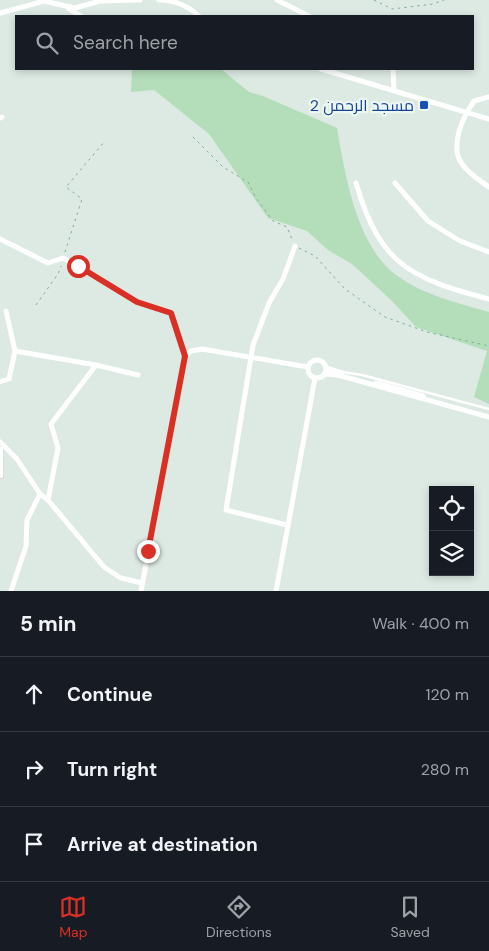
<!DOCTYPE html>
<html lang="en">
<head>
<meta charset="utf-8">
<style>
  body { margin:0; font-family:"DM Sans",Cairo,sans-serif; background:#20242c; color:#f1f3f6 }
  .controls { position:absolute; right:15px; bottom:15px; display:grid; overflow:hidden; border-radius:0px; box-shadow:0 2px 8px #0003 }
  .controls button { width:45px; height:45px; display:grid; place-items:center; padding:0; border:0; border-bottom:1px solid #363941; background:#171b24; color:#f1f3f6; font:25px sans-serif }
  .stop { position:absolute; width:15px; height:15px; margin:-11px; border:4px solid #d93025; border-radius:50%; background:#fff }
  .stop.end { background:#d93025; border-color:#fff; box-shadow:0 1px 5px #0008 }
  .list { margin:0; padding:0; list-style:none }
  h2 { display:flex; justify-content:space-between; align-items:center; height:65px; margin:0; padding:0 20px; font-size:21px }
  h2 small { font-size:16px; font-weight:400; color:#9ea1a6 }
  .list li { display:grid; grid-template-columns:32px 1fr auto; gap:15px; align-items:center; box-sizing:border-box; height:75px; padding:0 20px; border-top:1px solid #363941 }
  .list b { display:block; font-size:19px; white-space:nowrap }
  .list em { font-size:16px; font-style:normal; color:#9ea1a6 }
  .icon { flex:none; width:28px; height:28px; fill:none; stroke:currentColor; stroke-width:2; stroke-linecap:round; stroke-linejoin:round }
  .map { position:relative; flex:none; width:489px; height:591px; overflow:hidden }
  .search { position:absolute; background:#171b24; box-shadow:0 2px 8px #0003; left:15px; right:15px; top:15px; height:55px; display:flex; align-items:center; gap:12px; box-sizing:border-box; padding:0 18px; border-radius:0px; color:#9ea1a6; font-size:19px }
  .sheet { height:290px; background:#171b24 }
  nav { display:flex; justify-content:space-around; align-items:center; box-sizing:border-box; height:70px; border-top:1px solid #363941; background:#171b24; font-size:14px; color:#9ea1a6 }
  nav a { display:grid; justify-items:center; gap:2px }
  nav .on { color:#d93025 }
  .map>svg:first-child { display:block }
</style>
</head>
<body>
<div class="map">
<svg width="489" height="591" viewBox="0 0 489 591">
  <rect width="100%" height="100%" fill="#ddeae3"/>
  <path fill="#b4ddba" d="M132,69H221L249,92L263,96L337,128C345,174 356,245 396,275C423,295 458,303 489,312V404L474,397L487,351L416,327L391,300L352,264L328,250L307,231L268,218L209,134L154,90L131,92Z"/>
  <g fill="none" stroke-linecap="round" stroke-linejoin="round">
    <defs>
      <path id="secondary" d="M0,450V475"/>
    </defs>
    <use href="#secondary" stroke="#b0cabd" stroke-width="8"/>
    <g stroke="#7cb099" stroke-width="1" stroke-dasharray="2.5 4" stroke-linecap="butt">
      <path d="M374,0L392,9L433,4L444,0"/>
      <path d="M193,137L223,167L248,182L256,198L273,221L287,227L293,242"/>
      <path d="M299,248L315,256L345,289L385,317L427,332L489,346"/>
      <path d="M65,252L82,199L66,187L105,141"/>
      <path d="M36,305L58,274L61,266"/>
    </g>
    <path stroke="#fff" stroke-width="2.5" d="M343,372L362,375L489,409"/>
    <g stroke="#fff" stroke-width="5">
      <path d="M159,0C175,0 187,5 199,16"/>
      <path d="M277,0L309,16"/>
      <path d="M69,9L81,16"/>
      <path d="M0,13L44,1L75,8L100,1L140,0"/>
      <path d="M321,69L489,119"/>
      <path d="M393,69L394,90"/>
      <path d="M489,97L474,101C463,117 449,146 462,164C469,174 479,180 489,187"/>
      <path d="M0,118L2,117"/>
      <path d="M356,183C380,265 410,278 489,299"/>
      <path d="M395,183L428,221L460,241L489,252"/>
      <path d="M0,239L48,263L63,258L137,302L171,313L185,356"/>
      <path d="M15,351L96,365L138,375"/>
      <circle cx="317" cy="369" r="9"/>
      <path d="M326,368L342,373"/>
      <path d="M325,374L338,375L489,417"/>
      <path d="M0,382L9,379L15,351L6,311"/>
      <path d="M376,383L423,396"/>
      <path d="M0,442L17,459L40,494L48,500L104,567L121,578L142,583"/>
      <path d="M48,500L58,448L51,424L96,365"/>
      <path d="M287,525L226,510L253,345L269,303L283,279L295,246"/>
      <path d="M11,591L26,546L27,520L40,494"/>
      <path d="M141,591L185,356L191,351L202,349L308,367"/>
      <path d="M276,591L315,378"/>
    </g>
    <use href="#secondary" stroke="#fff" stroke-width="7"/>
  </g>
  <g fill="none" stroke-linecap="round" stroke-linejoin="round">
    <path stroke="#d93025" stroke-width="6" d="M78,266L137,302L171,313L185,356L148,551"/>
  </g>
  <rect fill="#1a4fb4" stroke="#edf7f1" stroke-width="2" x="419" y="100" width="10" height="10" rx="2.5"/>
  <g text-anchor="middle" stroke-width="4.5" stroke-linejoin="round" paint-order="stroke">
    <g font-size="16" fill="#164399" stroke="#edf7f1" text-anchor="end">
      <text x="414" y="111">مسجد الرحمن 2</text>
    </g>
  </g>
</svg>
<div class="controls">
<button><svg class="icon" aria-label="locate" viewBox="0 0 24 24"><circle cx="12" cy="12" r="6"/><path d="M12 2v4M12 18v4M2 12h4M18 12h4"/></svg></button>
<button><svg class="icon" aria-label="layers" viewBox="0 0 24 24"><path d="M12 4l9 5-9 5-9-5zM3 14l9 5 9-5"/></svg></button>
</div>
<div class="stop" style="left:78px;top:266px"></div>
<div class="stop end" style="left:148px;top:551px"></div>
<div class="search"><svg class="icon" aria-label="search" viewBox="0 0 24 24"><circle cx="10" cy="10" r="6"/><path d="M15 15l6 6"/></svg>Search here</div>
</div>
<section class="sheet">
<h2>5 min<small>Walk · 400 m</small></h2>
<ul class="list">
<li><svg class="icon" aria-label="ahead" viewBox="0 0 24 24"><path d="M12 20V5M6 11l6-6 6 6"/></svg><div><b>Continue</b></div><em>120 m</em></li>
<li><svg class="icon" aria-label="right" viewBox="0 0 24 24"><path d="M7 20v-9h11M14 6l5 5-5 5"/></svg><div><b>Turn right</b></div><em>280 m</em></li>
<li><svg class="icon" aria-label="arrive" viewBox="0 0 24 24"><path d="M6 21V4h12l-3 4 3 4H6"/></svg><div><b>Arrive at destination</b></div></li>
</ul>
</section>
<nav>
<a class="on"><svg class="icon" aria-label="map" viewBox="0 0 24 24"><path d="M3 6l6-2 6 2 6-2v14l-6 2-6-2-6 2zM9 4v14M15 6v14"/></svg>Map</a>
<a><svg class="icon" aria-label="directions" viewBox="0 0 24 24"><path d="M12 3l9 9-9 9-9-9zM9 14v-3h6M13 9l2 2-2 2"/></svg>Directions</a>
<a><svg class="icon" aria-label="saved" viewBox="0 0 24 24"><path d="M7 4h10v16l-5-4-5 4z"/></svg>Saved</a>
</nav>
</body>
</html>
